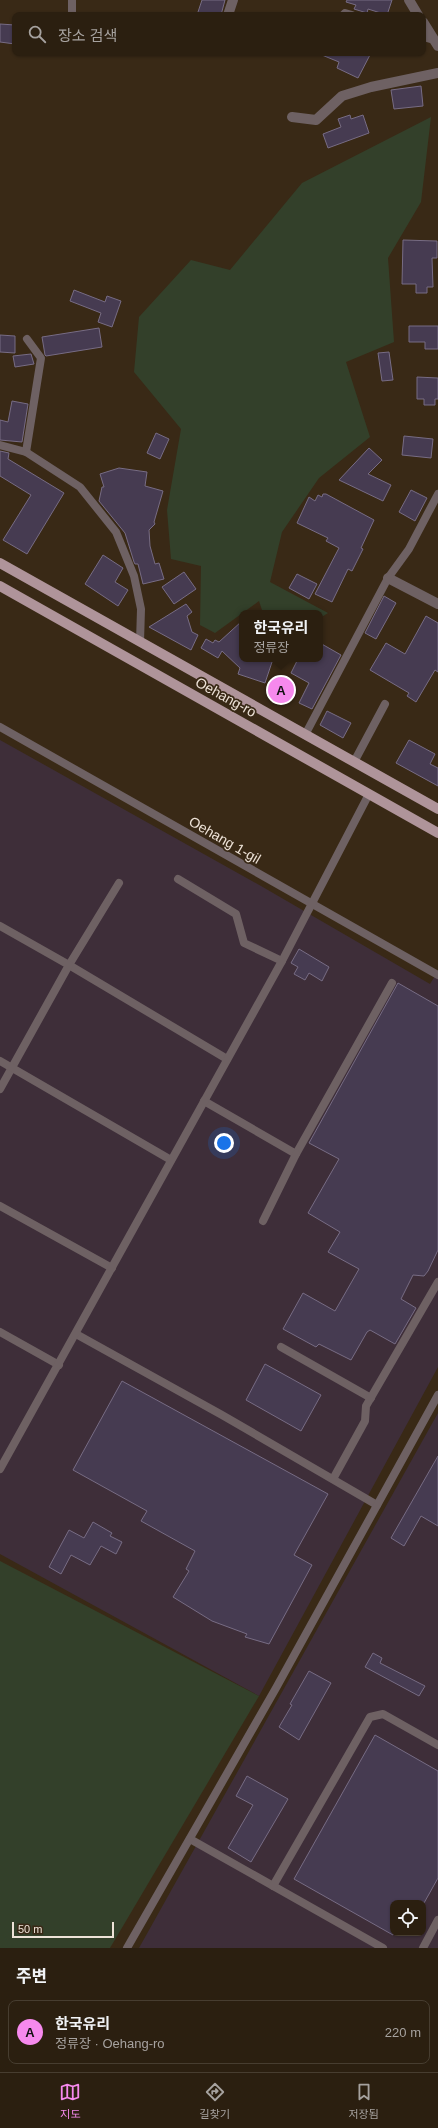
<!DOCTYPE html>
<html lang="ko">
<head>
<meta charset="utf-8">
<style>
  body { margin:0; font-family:Arial,"Noto Sans KR",sans-serif; background:#372c1e; color:#f1f3f6 }
  .controls { position:absolute; right:12px; bottom:12px; display:grid; overflow:hidden; border-radius:8px; box-shadow:0 1px 3px #0004 }
  .controls button { width:36px; height:36px; display:grid; place-items:center; padding:0; border:0; border-bottom:1px solid #473d30; background:#2b1f10; color:#f1f3f6; font:20px sans-serif }
  .scale { position:absolute; left:12px; bottom:10px; width:102px; box-sizing:border-box; padding-left:4px; border:2px solid #ede2d7; border-top:0; font-size:11px; line-height:14px; white-space:nowrap; color:#ede2d7; -webkit-text-stroke:3px #392916; paint-order:stroke }
  .you { position:absolute; left:224px; top:1143px; width:14px; height:14px; margin:-10px; border:3px solid #fff; border-radius:50%; background:#1a73e8; box-shadow:0 0 0 6px #1a73e833 }
  .badge { display:grid; place-items:center; width:26px; height:26px; border-radius:50%; background:#f689ed; color:#111; font-size:13px; font-weight:700 }
  .pin { position:absolute; translate:-50% -50%; border:2px solid #fff; box-shadow:0 1px 4px #0006 }
  .popup { position:absolute; left:239px; top:610px; width:84px; height:52px; box-sizing:border-box; display:grid; place-content:center; border-radius:8px; background:#2b1f10; filter:drop-shadow(0 1px 3px #0005); font-size:13px; white-space:nowrap; color:#a6a29f }
  .popup b { font-size:15px; color:#f1f3f6 }
  .popup::after { content:''; position:absolute; left:50%; top:100%; margin-left:-8px; border:8px solid transparent; border-top-color:#2b1f10 }
  .list { margin:0; padding:0; list-style:none }
  h2 { display:flex; justify-content:space-between; align-items:center; height:52px; margin:0; padding:0 16px; font-size:17px }
  h2 small { font-size:13px; font-weight:400; color:#a6a29f }
  .list li { display:grid; grid-template-columns:26px 1fr auto; gap:12px; align-items:center; box-sizing:border-box; height:64px; margin:0 8px 8px; padding:0 8px; border:1px solid #473d30; border-radius:8px }
  .list b { display:block; font-size:15px; white-space:nowrap }
  .list p { margin:0; font-size:13px; white-space:nowrap; color:#a6a29f }
  .list em { font-size:13px; font-style:normal; color:#a6a29f }
  .icon { flex:none; width:22px; height:22px; fill:none; stroke:currentColor; stroke-width:2; stroke-linecap:round; stroke-linejoin:round }
  .map { position:relative; flex:none; width:438px; height:1948px; overflow:hidden }
  .search { position:absolute; background:#2b1f10; box-shadow:0 1px 3px #0004; left:12px; right:12px; top:12px; height:44px; display:flex; align-items:center; gap:10px; box-sizing:border-box; padding:0 14px; border-radius:8px; color:#a6a29f; font-size:15px }
  .sheet { height:124px; background:#2b1f10 }
  nav { display:flex; justify-content:space-around; align-items:center; box-sizing:border-box; height:56px; border-top:1px solid #473d30; background:#2b1f10; font-size:11px; color:#a6a29f }
  nav a { display:grid; justify-items:center; gap:2px }
  nav .on { color:#f689ed }
  .map>svg:first-child { display:block }
</style>
</head>
<body>
<div class="map">
<svg width="438" height="1948" viewBox="0 0 438 1948">
  <rect width="100%" height="100%" fill="#392916"/>
  <g fill="#3e2e39" fill-rule="evenodd">
    <path d="M0,740L261,886L430,984L438,971V1367L259,1696L0,1554Z"/>
    <path d="M438,1413V1948H139ZM393,1903H423V1933H393Z"/>
  </g>
  <g fill="#33402a">
    <path d="M431,117L421,202L388,258L394,342L346,362L370,437L319,478L282,532L270,582L328,613L320,618V613H263L259,601L215,633L200,625L201,566L171,559L167,510L181,429L134,372L139,317L191,260L230,270L302,183Z"/>
    <path d="M0,1561L259,1696L110,1948H0Z"/>
  </g>
  <g fill="#463b51" stroke="#776c84">
    <path d="M202,0H225L221,15H197Z"/>
    <path d="M347,0H392L387,15L368,9L367,13L354,9L356,5L346,2Z"/>
    <path d="M0,24L15,25V44L0,42Z"/>
    <path d="M317,53H371L358,78L337,68L339,62Z"/>
    <path d="M421,86L423,106L394,109L391,90Z"/>
    <path d="M350,115L351,119L363,115L369,133L328,148L323,134L341,127L338,119Z"/>
    <path d="M403,240L437,241V258H432L433,287H427V293H416V284H402Z"/>
    <path d="M74,290L105,302L107,296L121,301L112,327L98,322L101,313L70,301Z"/>
    <path d="M409,326H438V349H425V342H409Z"/>
    <path d="M99,328L102,347L46,356L45,355L42,337Z"/>
    <path d="M0,335L15,336V353L0,352Z"/>
    <path d="M389,352L393,380L382,381L378,353Z"/>
    <path d="M31,354L34,364L15,367L13,356Z"/>
    <path d="M417,377L438,378V399H435V405H424V399H417Z"/>
    <path d="M12,401L28,404L22,442L0,440V420L8,422Z"/>
    <path d="M156,433L169,439L160,459L147,453Z"/>
    <path d="M404,436L433,439L431,458L402,455Z"/>
    <path d="M369,448L382,460L368,474L391,485L383,501L339,480Z"/>
    <path d="M0,451L9,453L8,459L64,493L27,554L3,540L31,495L0,476Z"/>
    <path d="M119,468L147,472L145,486L163,491L154,522L155,524L149,530L150,546L155,564L159,563L164,579L143,584L138,564H135L134,562L125,533L99,501L102,487H104L100,474Z"/>
    <path d="M411,490L427,498L415,521L399,512Z"/>
    <path d="M323,494H326L374,520L361,548L363,549L352,571L348,569L332,602L315,594L339,548L326,541L328,538L297,523L309,497L315,501L318,495L322,497Z"/>
    <path d="M103,555L123,568L115,582L128,590L118,606L85,584Z"/>
    <path d="M184,572L196,589L174,604L162,587Z"/>
    <path d="M297,574L317,584L309,599L289,588Z"/>
    <path d="M384,596L396,603L376,639L365,633Z"/>
    <path d="M186,604L192,612L187,616L192,632L198,635L191,650L149,627Z"/>
    <path d="M426,616L438,623V672L435,670L416,702L407,696L409,693L370,670L386,643L405,654Z"/>
    <path d="M242,621V659H273L265,683L238,674L240,668L222,651L218,658L201,648L206,639L213,643L215,640L219,642Z"/>
    <path d="M320,643L341,655L312,709L299,703L309,683L291,673L298,659H320Z"/>
    <path d="M327,711L351,723L343,738L320,725Z"/>
    <path d="M409,740L435,754L430,764L438,768V786L396,763Z"/>
    <path d="M299,949L329,967L322,981L309,973L305,980L294,974L298,967L291,963Z"/>
    <path d="M398,983L438,1006V1250L428,1271L424,1276L413,1275L401,1299L416,1308L395,1344L370,1330L367,1332L351,1360L319,1344L316,1347L283,1329L303,1293L335,1311L359,1269L328,1252L340,1232L308,1213L339,1159L309,1143Z"/>
    <path d="M265,1364L321,1395L301,1431L246,1400Z"/>
    <path d="M122,1381L328,1494L294,1555L312,1565L269,1644L245,1637L247,1634L212,1621L173,1597L189,1571L186,1569L195,1551L141,1521L147,1511L73,1470Z"/>
    <path d="M438,1456V1526L421,1516L404,1546L391,1538Z"/>
    <path d="M93,1522L112,1533L110,1536L122,1542L116,1554L101,1546L90,1565L71,1555L61,1574L49,1567L69,1530L84,1538Z"/>
    <path d="M373,1653L382,1658L380,1663L425,1686L419,1696L365,1667Z"/>
    <path d="M309,1671L331,1683L299,1740L279,1727L292,1705L290,1704Z"/>
    <path d="M375,1735L438,1771V1878L424,1903H393V1935L294,1879Z"/>
    <path d="M247,1776L288,1799L251,1862L228,1848L253,1805L236,1796Z"/>
  </g>
  <g fill="none" stroke-linecap="round" stroke-linejoin="round">
    <g stroke="#6e6163" stroke-width="8">
      <path d="M72,15V0"/>
      <path d="M343,15L345,13L352,15"/>
      <path d="M423,37L434,40"/>
      <path d="M0,445L26,452L80,487L116,532L134,576L141,609L140,642"/>
      <path d="M26,452L41,358L27,339"/>
      <path d="M0,727L438,975"/>
      <path d="M305,735L388,578L409,549L438,494"/>
      <path d="M354,762L385,704"/>
      <path d="M178,879L236,914L244,943L282,961"/>
      <path d="M119,883L69,965L227,1059"/>
      <path d="M0,926L69,965L0,1089"/>
      <path d="M0,1061L171,1160"/>
      <path d="M204,1101L296,1154L392,983"/>
      <path d="M0,1206L112,1268"/>
      <path d="M263,1221L296,1154"/>
      <path d="M0,1332L59,1365"/>
      <path d="M76,1334L222,1415L377,1505"/>
      <path d="M281,1347L371,1398"/>
      <path d="M0,1469L282,961L369,794"/>
      <path d="M333,1479L365,1421L366,1406L438,1282"/>
      <path d="M190,1839L383,1948"/>
      <path d="M273,1886L370,1717L383,1714L438,1745"/>
      <path d="M127,1948L276,1688L438,1395"/>
      <path d="M423,1948L438,1920"/>
    </g>
    <g stroke="#6e6163" stroke-width="10">
      <path d="M409,0L418,15"/>
      <path d="M228,15L233,0"/>
      <path d="M423,22L438,46"/>
      <path d="M292,117L316,120L342,96L371,87L438,73"/>
      <path d="M388,578L438,604"/>
    </g>
    <g stroke="#af949a" stroke-width="10">
      <path d="M0,563L438,809"/>
      <path d="M0,586L438,833"/>
    </g>
  </g>
  <g text-anchor="middle" stroke-width="3.5" stroke-linejoin="round" paint-order="stroke">
    <g font-size="14" fill="#ede2d7" stroke="#392916">
      <text transform="translate(226 697) rotate(29)" y="5">Oehang-ro</text>
      <text transform="translate(225 840) rotate(30)" y="5">Oehang 1-gil</text>
    </g>
  </g>
</svg>
<div class="controls">
<button><svg class="icon" aria-label="locate" viewBox="0 0 24 24"><circle cx="12" cy="12" r="6"/><path d="M12 2v4M12 18v4M2 12h4M18 12h4"/></svg></button>
</div>
<div class="scale">50 m</div>
<div class="you"></div>
<div class="pin badge" style="left:281px;top:690px">A</div>
<div class="popup"><b>한국유리</b>정류장</div>
<div class="search"><svg class="icon" aria-label="search" viewBox="0 0 24 24"><circle cx="10" cy="10" r="6"/><path d="M15 15l6 6"/></svg>장소 검색</div>
</div>
<section class="sheet">
<h2>주변<small></small></h2>
<ul class="list">
<li><span class="badge">A</span><div><b>한국유리</b><p>정류장 · Oehang-ro</p></div><em>220 m</em></li>
</ul>
</section>
<nav>
<a class="on"><svg class="icon" aria-label="map" viewBox="0 0 24 24"><path d="M3 6l6-2 6 2 6-2v14l-6 2-6-2-6 2zM9 4v14M15 6v14"/></svg>지도</a>
<a><svg class="icon" aria-label="directions" viewBox="0 0 24 24"><path d="M12 3l9 9-9 9-9-9zM9 14v-3h6M13 9l2 2-2 2"/></svg>길찾기</a>
<a><svg class="icon" aria-label="saved" viewBox="0 0 24 24"><path d="M7 4h10v16l-5-4-5 4z"/></svg>저장됨</a>
</nav>
</body>
</html>
